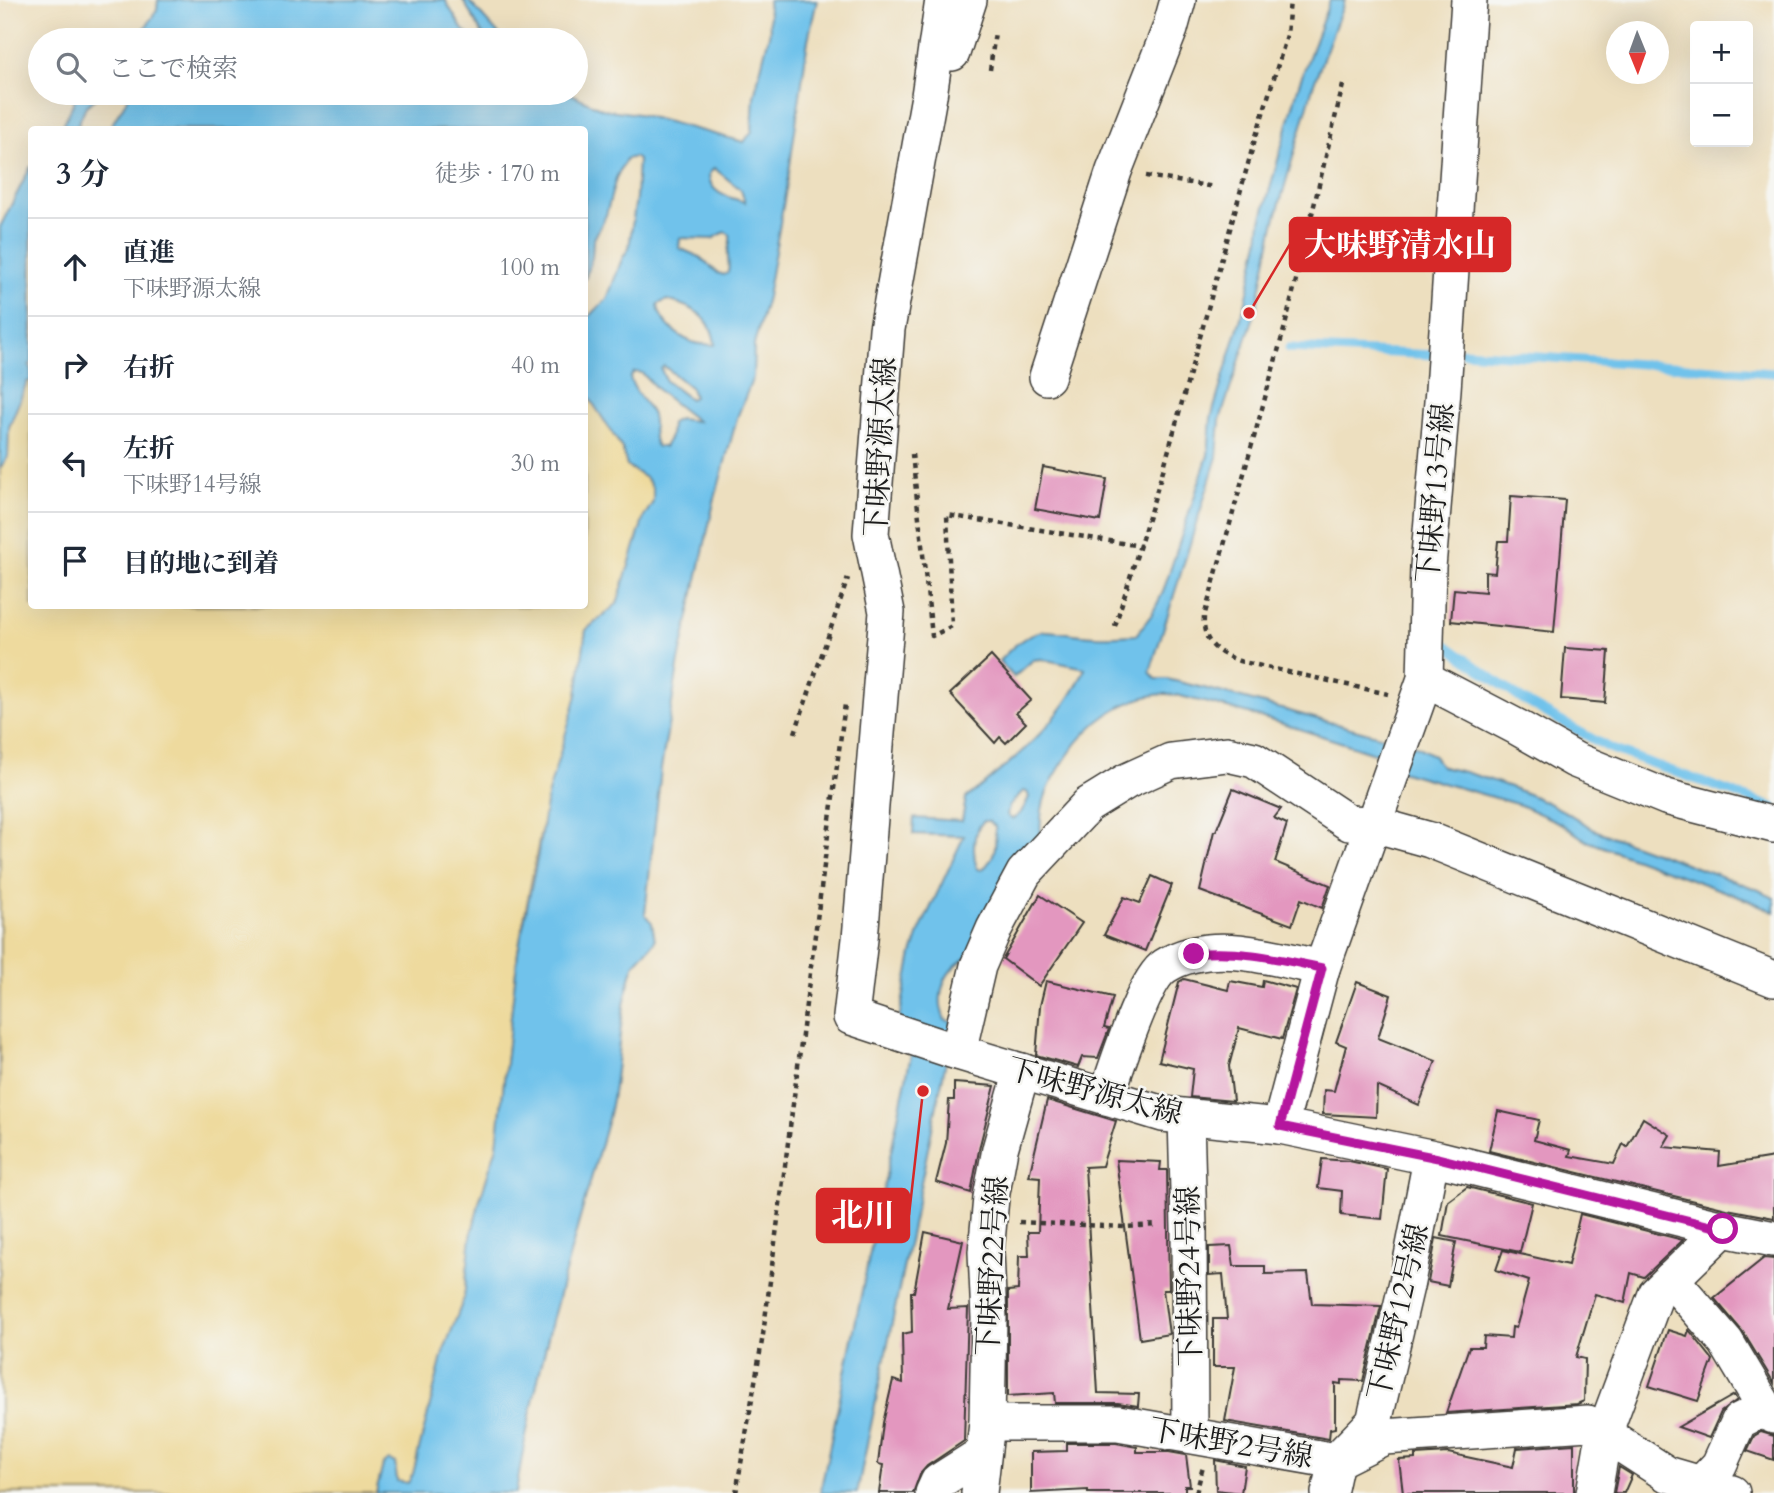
<!DOCTYPE html>
<html lang="ja">
<head>
<meta charset="utf-8">
<style>
  body { margin:0; font-family:Cardo,"Noto Serif JP",serif; background:#f6f6f7; color:#1f2937 }
  .controls { position:absolute; right:21px; top:21px; display:grid; overflow:hidden; border-radius:7px; box-shadow:0 7px 28px #0002 }
  .controls button { width:63px; height:63px; display:grid; place-items:center; padding:0; border:0; border-bottom:2px solid #e0e1e3; background:#fff; color:#1f2937; font:35px sans-serif }
  .compass { position:absolute; left:1606px; top:21px; width:63px; height:63px; border-radius:50%; background:#fff; box-shadow:0 7px 28px #0002; rotate:179deg }
  .stop { position:absolute; width:21px; height:21px; margin:-16px; border:5px solid #b5179e; border-radius:50%; background:#fff }
  .stop.end { background:#b5179e; border-color:#fff; box-shadow:0 2px 7px #0008 }
  .list { margin:0; padding:0; list-style:none }
  h2 { display:flex; justify-content:space-between; align-items:center; height:91px; margin:0; padding:0 28px; font-size:30px }
  h2 small { font-size:23px; font-weight:400; color:#747a83 }
  .list li { display:grid; grid-template-columns:46px 1fr auto; gap:21px; align-items:center; box-sizing:border-box; height:98px; padding:0 28px; border-top:2px solid #e0e1e3 }
  .list b { display:block; font-size:26px; white-space:nowrap }
  .list p { margin:0; font-size:23px; white-space:nowrap; color:#747a83 }
  .list em { font-size:23px; font-style:normal; color:#747a83 }
  .icon { flex:none; width:38px; height:38px; fill:none; stroke:currentColor; stroke-width:2; stroke-linecap:round; stroke-linejoin:round }
  .map { position:relative; flex:none; width:1774px; height:1493px; overflow:hidden }
  .search { position:absolute; background:#fff; box-shadow:0 7px 28px #0002; left:28px; top:28px; width:560px; height:77px; display:flex; align-items:center; gap:18px; box-sizing:border-box; padding:0 24px; border-radius:38px; color:#747a83; font-size:26px }
  .panel { position:absolute; background:#fff; box-shadow:0 7px 28px #0002; left:28px; top:126px; width:560px; height:483px; border-radius:7px }
  .map>svg:first-child { display:block }
</style>
</head>
<body>
<div class="map">
<svg width="1774" height="1493" viewBox="0 0 1774 1493">
  <rect width="100%" height="100%" fill="#f6f6f2"/>
  <filter id="ink" filterUnits="userSpaceOnUse"><feTurbulence type="fractalNoise" baseFrequency=".0143" numOctaves="2"/><feDisplacementMap in="SourceGraphic" scale="14" xChannelSelector="R" yChannelSelector="G"/><feConvolveMatrix kernelMatrix="1 2 1 2 8 2 1 2 1" color-interpolation-filters="sRGB"/></filter>
  <filter id="wash" filterUnits="userSpaceOnUse"><feTurbulence type="fractalNoise" baseFrequency=".00686" numOctaves="4" result="noise"/><feDisplacementMap in="SourceGraphic" scale="28" xChannelSelector="R" yChannelSelector="G"/><feGaussianBlur stdDeviation="1.57" result="paint"/><feColorMatrix in="noise" values="0 0 0 0 0 0 0 0 0 0 0 0 0 0 0 0 0 1.4 0 .05"/><feComposite in="paint" operator="in"/></filter>
  <g filter="url(#wash)">
    <rect width="100%" height="100%" fill="#eddfbf"/>
    <path fill="#eeda9e" stroke="#857b5d" stroke-width="2" d="M31,380L32,606H584L585,391L622,448L627,466L647,479L653,489V502L644,517L617,604L586,630L577,695L540,835L518,951L497,1146L480,1199L471,1237L464,1298L443,1353L413,1474L408,1483L397,1482L395,1463L383,1465L376,1493H0V468L8,457L9,428L27,382Z"/>
    <g fill="#6fc2eb" stroke="#466f84" stroke-width="2" fill-rule="evenodd">
      <path d="M158,0H445L463,30L474,40H137L157,10Z"/>
      <path d="M463,0H468L504,40H486Z"/>
      <path d="M768,0H817L808,40L789,172L767,297L754,345L753,377L737,418L714,502L679,661L661,769L645,914L652,923L655,940C650,949 640,956 635,964C630,973 629,985 626,995C617,1038 618,1084 606,1126C572,1247 535,1369 516,1493H376L383,1465L389,1460L395,1463L397,1481L408,1483L413,1474L443,1353L464,1298L471,1237L480,1199L497,1146L518,951L537,859L547,797L577,695L586,630L617,604L644,517L653,502V489L647,479L627,466L622,448L585,391V316H590L607,299L622,259L629,248L636,198L638,160L634,157L626,159L616,178L606,215L593,241L592,257L585,280L584,130L109,129L131,93H569L602,109L638,114L744,142L752,131L754,96L770,31ZM714,168L741,190L745,202C728,197 709,194 709,174ZM725,232L730,235C731,242 729,245 728,251C727,258 730,265 728,272L724,275L718,273L700,257L679,248L680,238L712,239ZM667,300C692,307 712,315 715,345C708,344 698,345 692,342C677,336 658,320 658,304ZM664,366L691,388L694,397L690,399L666,381L661,369ZM634,372L642,373L660,392L697,421L679,419L671,423L670,437L664,447H657C650,436 656,424 651,413C644,400 634,392 630,378Z"/>
      <path d="M1330,0H1345L1314,83L1274,224L1256,310L1220,420L1217,457L1150,672L1156,679H1167L1216,691L1416,746L1433,755L1441,766C1450,770 1459,770 1468,773C1512,786 1557,803 1594,830L1759,890L1774,898V912L1753,902L1587,841L1560,823L1520,805L1400,771L1383,756C1323,736 1262,716 1200,701C1189,699 1175,693 1164,694C1124,697 1090,722 1068,755C1049,783 1038,803 1041,838L971,956C945,967 934,994 945,1020L952,1022L946,1061L857,1493H820L912,1050L899,1019L912,954L920,930L964,836L913,834L914,818L962,821L966,798C1009,765 1065,719 1085,668L1041,659L1033,660L1014,677L999,661C1040,617 1046,634 1097,636C1110,637 1123,635 1136,635L1152,614L1163,592L1208,455L1211,418L1246,301L1259,241L1261,221L1299,84ZM1023,791L1027,792L1029,797C1025,805 1021,817 1011,819L1007,815L1009,806ZM984,821H988L995,826C996,844 997,857 982,870L977,869C973,855 971,832 984,821Z"/>
      <path d="M78,93H98L97,98L86,106L76,129H61Z"/>
      <path d="M31,166L32,362L29,366L31,367V380L27,382L9,427L8,457L0,468V227Z"/>
    </g>
    <g fill="none" stroke-linecap="round" stroke-linejoin="round">
      <g stroke="#6fc2eb" stroke-width="9">
        <path d="M1289,348L1435,355"/>
        <path d="M1463,352L1774,373"/>
        <path d="M1445,644L1521,699L1609,748L1772,807"/>
      </g>
    </g>
    <g id="blocks">
      <g fill="#e397bf">
        <path d="M1043,467L1107,479L1100,521L1035,509Z"/>
        <path d="M1511,496L1565,500L1554,632L1451,621L1454,589L1485,592V572L1495,573L1498,541H1508Z"/>
        <path d="M1565,648L1609,651L1605,703L1561,699Z"/>
        <path d="M991,656L1031,700L1016,713L1026,723L1006,743L1000,737L995,743L950,694Z"/>
        <path d="M1233,789L1281,809L1274,818L1287,824L1275,862L1330,885L1322,908L1301,899L1292,925L1200,891L1214,831H1216Z"/>
        <path d="M1152,876L1172,885L1145,951L1104,935L1124,897L1140,903Z"/>
        <path d="M1040,895L1082,923L1039,986L1003,959Z"/>
        <path d="M1184,979L1228,990L1230,981L1262,987L1263,980L1296,989L1282,1039L1239,1028L1229,1066L1233,1101L1190,1097L1193,1069L1159,1061L1179,982Z"/>
        <path d="M1046,981L1113,997L1104,1028L1109,1029L1098,1058L1082,1057L1078,1067L1036,1055L1040,1006Z"/>
        <path d="M1357,982L1391,995L1378,1038L1436,1061L1419,1105L1377,1086L1376,1117L1323,1114L1324,1090L1334,1091L1346,1046L1336,1042Z"/>
        <path d="M954,1083L995,1086L980,1145L971,1193L936,1182L946,1143L949,1100H954Z"/>
        <path d="M1047,1100L1116,1121L1102,1166L1085,1167L1098,1393L1139,1394L1138,1406L1118,1403H1055L1054,1393L1008,1396V1291L1018,1290L1019,1256H1029L1028,1232H1038L1040,1177L1029,1176Z"/>
        <path d="M1498,1111L1539,1120L1534,1140L1571,1150L1569,1156L1614,1164L1623,1144L1627,1147L1643,1118L1670,1135L1663,1147L1720,1152L1719,1166L1774,1157V1218L1727,1209L1489,1151Z"/>
        <path d="M1322,1159L1349,1161L1387,1169L1382,1219L1341,1215L1342,1191L1318,1188Z"/>
        <path d="M1116,1160L1161,1162L1160,1170H1167L1169,1290H1163L1169,1334L1140,1339Z"/>
        <path d="M1467,1187L1532,1203L1520,1252L1442,1236L1448,1201Z"/>
        <path d="M1580,1214L1683,1240L1644,1277L1631,1273L1625,1303L1595,1294L1576,1357L1585,1359L1584,1401L1577,1404L1446,1413L1469,1347H1483L1484,1336L1511,1338L1512,1327L1516,1328L1529,1281L1496,1270L1503,1250L1568,1265Z"/>
        <path d="M925,1232L963,1241L948,1309L968,1308L964,1441L927,1466L920,1474L913,1493H879L883,1465L878,1464L883,1423L893,1380L903,1383L902,1334L912,1332L911,1292H914Z"/>
        <path d="M1436,1238L1456,1242L1448,1286L1428,1282Z"/>
        <path d="M1231,1246L1234,1266H1265V1274L1308,1273L1312,1304L1381,1306L1363,1381L1341,1380V1384L1335,1383V1428L1330,1429L1329,1439L1225,1421L1235,1367H1213V1319H1227L1223,1274L1209,1275V1247Z"/>
        <path d="M1764,1258L1774,1259V1383L1743,1332L1714,1298Z"/>
        <path d="M1668,1330L1687,1336L1689,1330L1713,1360L1698,1401L1649,1386Z"/>
        <path d="M1734,1395L1737,1400L1721,1412L1709,1438L1678,1427Z"/>
        <path d="M1761,1432L1774,1436V1460L1747,1451L1754,1436Z"/>
        <path d="M1067,1443H1116L1137,1447V1452H1169L1186,1455L1190,1486H1185V1493H1088V1490L1031,1493V1452L1067,1451Z"/>
        <path d="M1574,1444V1493H1403L1399,1460L1415,1459V1455L1448,1453L1513,1467L1517,1448Z"/>
        <path d="M1215,1460L1245,1466L1241,1493L1216,1490Z"/>
        <path d="M1619,1467L1632,1475L1624,1493H1614Z"/>
      </g>
    </g>
  </g>
  <g filter="url(#ink)">
    <use href="#blocks" fill-opacity="0" stroke="#3b3934" stroke-width="2"/>
    <g fill="none" stroke-linecap="round" stroke-linejoin="round">
      <defs>
        <g id="minor">
          <path d="M943,0L929,96L887,329L871,534L887,612L860,939L851,1017L951,1050L1163,1114L1280,1126L1439,1159L1723,1229L1774,1239"/>
          <path d="M952,53L969,0"/>
          <path d="M1047,377L1114,171L1170,29L1178,0"/>
          <path d="M1425,679L1517,727L1575,760L1666,797L1774,825"/>
          <path d="M958,1052L978,966L994,929L1024,873L1088,805L1127,781L1171,761L1227,754L1254,760L1349,823L1373,824L1430,840L1774,979"/>
          <path d="M1106,1097C1116,1070 1143,980 1165,966C1211,937 1274,958 1322,968"/>
          <path d="M1186,1117L1189,1228L1190,1435"/>
          <path d="M1280,1126L1322,968L1425,679L1428,567L1443,390L1469,0"/>
          <path d="M1671,1279L1726,1342L1769,1414L1774,1416"/>
          <path d="M987,1423L989,1318L986,1252L991,1198L1000,1149L1022,1071"/>
          <path d="M1701,1484L1719,1465L1739,1421L1765,1408"/>
          <path d="M933,1493L938,1482L982,1454"/>
          <path d="M979,1493L987,1423H1118L1336,1461L1384,1437L1588,1423L1667,1474L1732,1493"/>
          <path d="M1329,1493L1336,1461L1374,1422L1407,1282L1431,1159"/>
          <path d="M1594,1493L1604,1434L1656,1294L1723,1229"/>
        </g>
      </defs>
      <use href="#minor" stroke="#3b3934" stroke-width="38"/>
      <g stroke="#3b3934" stroke-width="4.5" stroke-dasharray="5 5" stroke-linecap="butt">
        <path d="M990,70L995,32"/>
        <path d="M1343,85L1285,326L1204,617C1202,642 1217,653 1239,661L1388,694"/>
        <path d="M1146,176L1215,187"/>
        <path d="M912,454L932,636L952,626L947,515L1141,546"/>
        <path d="M1115,626L1164,467L1253,146L1287,35L1290,0"/>
        <path d="M795,733L848,578"/>
        <path d="M1019,1222L1124,1227L1157,1225"/>
        <path d="M736,1493L763,1335L845,704"/>
        <path d="M1196,1493L1203,1467"/>
      </g>
      <use href="#minor" stroke="#fff" stroke-width="35"/>
    </g>
  </g>
  <g fill="none" stroke-linecap="round" stroke-linejoin="round" filter="url(#ink)">
    <path stroke="#b5179e" stroke-width="9" d="M1194,954C1239,949 1279,959 1322,968L1280,1126L1438,1158L1723,1229"/>
  </g>
  <g text-anchor="middle" stroke-width="5" stroke-linejoin="round" paint-order="stroke">
    <g font-size="30" fill="#1c1c1c" stroke="#f6f6f2">
      <text transform="translate(880 447) rotate(-87)" y="10">下味野源太線</text>
      <text transform="translate(1435 493) rotate(-85)" y="10">下味野13号線</text>
      <text transform="translate(1095 1091) rotate(15)" y="10">下味野源太線</text>
      <text transform="translate(992 1266) rotate(-87)" y="10">下味野22号線</text>
      <text transform="translate(1189 1276) rotate(-91)" y="10">下味野24号線</text>
      <text transform="translate(1398 1312) rotate(-77)" y="10">下味野12号線</text>
      <text transform="translate(1231 1443) rotate(10)" y="10">下味野2号線</text>
    </g>
  </g>
  <path fill="none" stroke="#d62828" stroke-width="2.5" d="M1249 313L1290 244M923 1091L909 1215"/>
  <g fill="#d62828" stroke="#f6f6f2" stroke-width="2.5">
    <circle cx="1249" cy="313" r="7"/>
    <circle cx="923" cy="1091" r="7"/>
  </g>
  <g fill="#d62828" stroke="#d62828" stroke-width="2.5">
    <rect x="1290" y="218" width="220" height="53" rx="7"/>
    <rect x="817" y="1189" width="92" height="53" rx="7"/>
  </g>
  <g font-size="32" text-anchor="middle" font-weight="bold" fill="#fff">
    <text x="1400" y="256">大味野清水山</text>
    <text x="863" y="1226">北川</text>
  </g>
</svg>
<div class="controls">
<button>+</button>
<button>−</button>
</div>
<svg class="compass" viewBox="-18 -18 36 36"><path d="M0-13l5 13h-10z" fill="#e53935"/><path d="M0 13l5-13h-10z" fill="#747a83"/></svg>
<div class="stop" style="left:1723px;top:1229px"></div>
<div class="stop end" style="left:1194px;top:954px"></div>
<div class="search"><svg class="icon" aria-label="search" viewBox="0 0 24 24"><circle cx="10" cy="10" r="6"/><path d="M15 15l6 6"/></svg>ここで検索</div>
<section class="panel">
<h2>3 分<small>徒歩 · 170 m</small></h2>
<ul class="list">
<li><svg class="icon" aria-label="ahead" viewBox="0 0 24 24"><path d="M12 20V5M6 11l6-6 6 6"/></svg><div><b>直進</b><p>下味野源太線</p></div><em>100 m</em></li>
<li><svg class="icon" aria-label="right" viewBox="0 0 24 24"><path d="M7 20v-9h11M14 6l5 5-5 5"/></svg><div><b>右折</b></div><em>40 m</em></li>
<li><svg class="icon" aria-label="left" viewBox="0 0 24 24"><path d="M17 20v-9H6M10 6l-5 5 5 5"/></svg><div><b>左折</b><p>下味野14号線</p></div><em>30 m</em></li>
<li><svg class="icon" aria-label="arrive" viewBox="0 0 24 24"><path d="M6 21V4h12l-3 4 3 4H6"/></svg><div><b>目的地に到着</b></div></li>
</ul>
</section>
</div>
</body>
</html>
